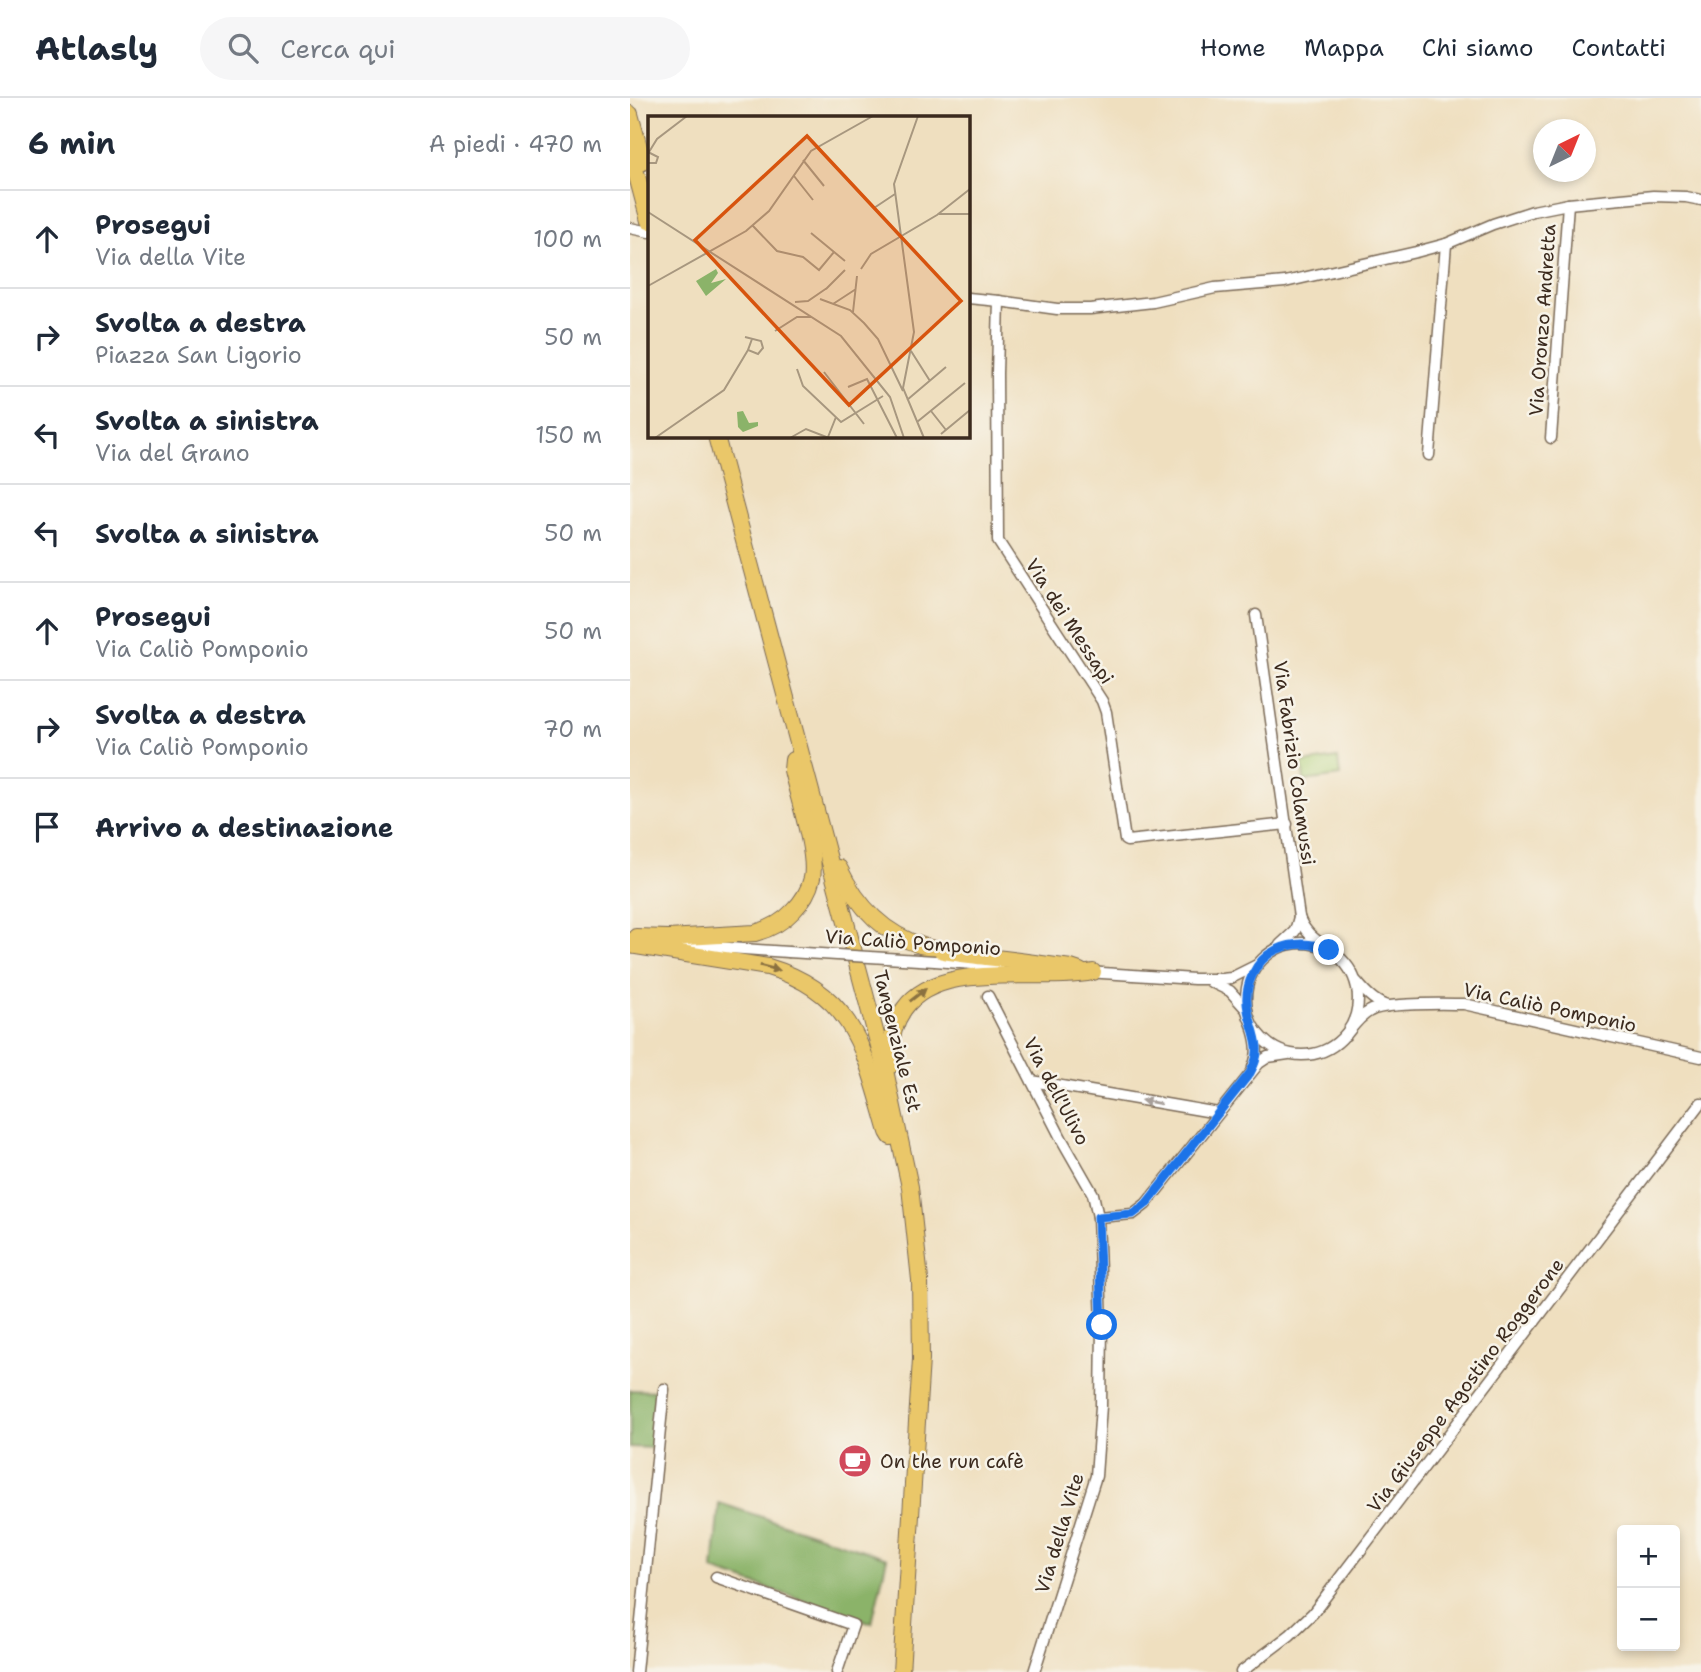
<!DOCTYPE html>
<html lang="it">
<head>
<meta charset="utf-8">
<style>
  body { margin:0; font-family:"Shantell Sans",sans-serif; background:#f6f6f7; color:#1f2937 }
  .controls { position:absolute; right:21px; bottom:21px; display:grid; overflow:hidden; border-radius:7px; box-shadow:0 4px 10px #0003 }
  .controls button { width:63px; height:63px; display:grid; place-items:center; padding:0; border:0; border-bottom:2px solid #e0e1e3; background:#fff; color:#1f2937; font:35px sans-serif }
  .compass { position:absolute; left:903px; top:21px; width:63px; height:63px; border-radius:50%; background:#fff; box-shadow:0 4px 10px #0003; rotate:43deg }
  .stop { position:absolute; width:21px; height:21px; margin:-16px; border:5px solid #1a73e8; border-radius:50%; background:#fff }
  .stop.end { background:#1a73e8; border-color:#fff; box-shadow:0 2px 7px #0008 }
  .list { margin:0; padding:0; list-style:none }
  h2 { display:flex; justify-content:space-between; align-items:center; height:91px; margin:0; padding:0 28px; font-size:30px }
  h2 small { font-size:23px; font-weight:400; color:#747a83 }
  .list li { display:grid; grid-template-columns:46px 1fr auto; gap:21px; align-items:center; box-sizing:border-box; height:98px; padding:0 28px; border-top:2px solid #e0e1e3 }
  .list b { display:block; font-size:26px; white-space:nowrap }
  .list p { margin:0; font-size:23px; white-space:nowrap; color:#747a83 }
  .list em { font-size:23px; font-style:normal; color:#747a83 }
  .icon { flex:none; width:38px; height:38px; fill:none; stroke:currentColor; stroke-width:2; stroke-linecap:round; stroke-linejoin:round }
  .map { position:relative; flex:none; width:1071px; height:1574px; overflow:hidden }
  header { display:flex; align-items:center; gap:42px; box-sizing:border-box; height:98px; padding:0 35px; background:#fff; border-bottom:2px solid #e0e1e3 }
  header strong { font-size:33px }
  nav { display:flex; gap:38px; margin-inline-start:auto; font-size:24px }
  .search { width:490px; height:63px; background:#f6f6f7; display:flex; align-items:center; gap:18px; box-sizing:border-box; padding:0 24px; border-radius:38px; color:#747a83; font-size:26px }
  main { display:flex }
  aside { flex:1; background:#fff }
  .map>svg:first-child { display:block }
</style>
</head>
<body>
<header>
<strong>Atlasly</strong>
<div class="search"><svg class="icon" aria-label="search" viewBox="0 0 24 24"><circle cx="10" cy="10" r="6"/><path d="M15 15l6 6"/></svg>Cerca qui</div>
<nav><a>Home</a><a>Mappa</a><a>Chi siamo</a><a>Contatti</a></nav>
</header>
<main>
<aside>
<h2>6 min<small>A piedi · 470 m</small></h2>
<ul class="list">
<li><svg class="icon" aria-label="ahead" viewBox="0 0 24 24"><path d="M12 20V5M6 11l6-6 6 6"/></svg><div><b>Prosegui</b><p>Via della Vite</p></div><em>100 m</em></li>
<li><svg class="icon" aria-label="right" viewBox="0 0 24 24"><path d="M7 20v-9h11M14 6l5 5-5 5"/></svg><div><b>Svolta a destra</b><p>Piazza San Ligorio</p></div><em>50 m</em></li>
<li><svg class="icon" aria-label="left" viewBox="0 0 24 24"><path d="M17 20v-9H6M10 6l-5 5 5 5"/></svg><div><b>Svolta a sinistra</b><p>Via del Grano</p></div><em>150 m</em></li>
<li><svg class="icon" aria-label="left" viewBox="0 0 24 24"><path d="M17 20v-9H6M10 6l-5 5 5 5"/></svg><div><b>Svolta a sinistra</b></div><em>50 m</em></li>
<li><svg class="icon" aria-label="ahead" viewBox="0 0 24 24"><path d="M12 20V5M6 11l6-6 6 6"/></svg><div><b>Prosegui</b><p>Via Caliò Pomponio</p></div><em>50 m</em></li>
<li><svg class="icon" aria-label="right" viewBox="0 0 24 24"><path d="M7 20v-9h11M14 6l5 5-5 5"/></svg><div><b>Svolta a destra</b><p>Via Caliò Pomponio</p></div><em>70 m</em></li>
<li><svg class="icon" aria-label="arrive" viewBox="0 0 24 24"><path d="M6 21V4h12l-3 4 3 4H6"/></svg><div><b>Arrivo a destinazione</b></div></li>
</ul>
</aside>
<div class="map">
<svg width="1071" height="1574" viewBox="0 0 1071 1574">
  <rect width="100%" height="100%" fill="#f7f3e8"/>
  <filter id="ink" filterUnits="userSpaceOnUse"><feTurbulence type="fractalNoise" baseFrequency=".0143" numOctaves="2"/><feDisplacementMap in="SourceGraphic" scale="14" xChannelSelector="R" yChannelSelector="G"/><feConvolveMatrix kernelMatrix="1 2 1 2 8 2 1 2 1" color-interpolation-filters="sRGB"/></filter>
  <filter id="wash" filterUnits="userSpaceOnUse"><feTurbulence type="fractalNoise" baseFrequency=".00686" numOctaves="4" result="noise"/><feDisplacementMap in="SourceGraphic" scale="28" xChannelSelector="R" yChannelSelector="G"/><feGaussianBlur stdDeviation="1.57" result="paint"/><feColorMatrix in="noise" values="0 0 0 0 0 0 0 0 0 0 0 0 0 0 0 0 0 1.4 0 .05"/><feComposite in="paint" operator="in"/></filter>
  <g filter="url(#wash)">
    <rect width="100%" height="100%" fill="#efdfbf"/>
    <path fill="#afd179" stroke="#757e4c" stroke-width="2" d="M708,660L710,678L674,683L672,665Z"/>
    <g fill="#8bb369" stroke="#636e44" stroke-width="2">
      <path d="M0,1292L28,1293L22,1350L0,1349Z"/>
      <path d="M89,1405L257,1460L242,1525L83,1472Z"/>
    </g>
  </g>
  <g filter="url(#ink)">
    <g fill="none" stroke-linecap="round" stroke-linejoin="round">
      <defs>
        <g id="minor">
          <path d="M0,130L19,134"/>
          <path d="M338,200L369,203L427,211H460L523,204L585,190L655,184L786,154L816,146L863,126L903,113L938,106L1023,98L1056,99L1071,102"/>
          <path d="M369,203L367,275L368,443L472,603L476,614L495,742L497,743L657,726"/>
          <path d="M921,340L938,106"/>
          <path d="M799,357L816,146"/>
          <path d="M626,517L669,819C673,832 683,840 694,848"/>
          <circle cx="672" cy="901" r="56"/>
          <path d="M42,846L158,854"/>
          <path d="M650,847L665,833L669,819"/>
          <path d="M305,863L368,868"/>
          <path d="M457,874L564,881H592L601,880L627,867"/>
          <path d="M581,884L600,893L617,912"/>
          <path d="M727,884C735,894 745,905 758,908"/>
          <path d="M358,898L431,1040L463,1096L468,1119L472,1227L471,1308L466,1378L404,1574"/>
          <path d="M716,937C723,928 730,918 740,913C756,904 814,906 834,906L1071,959"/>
          <path d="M623,969C629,956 627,944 623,931"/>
          <path d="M402,983L588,1015"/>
          <path d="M468,1119L503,1116L516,1106L629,965L638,959L658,956"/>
          <path d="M86,1479L223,1527L207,1574"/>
          <path d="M6,1574L34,1291"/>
          <path d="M611,1574L660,1537L683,1515L1071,1005"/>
        </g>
        <g id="highway">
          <path d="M0,16L13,64"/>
          <path d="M0,52L19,123"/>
          <path d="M86,338L253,963L280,1089L290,1182L291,1261L271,1574"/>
          <path d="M209,770C226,806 253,836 293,848C313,855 335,856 356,859C384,862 413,866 441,870L450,873"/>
          <path d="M6,839L38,840L125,835C140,831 152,825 163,813C172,804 179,793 182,780C187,755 168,699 162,672L163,662"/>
          <path d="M0,847L138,869C226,895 235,956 258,1034L261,1039"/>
          <path d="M261,967C259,946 262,928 274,911C310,860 409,885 463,874"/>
        </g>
      </defs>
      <use href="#minor" stroke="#7a6956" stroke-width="13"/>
      <use href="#highway" stroke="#7a6956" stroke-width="18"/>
      <use href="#minor" stroke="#fff" stroke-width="10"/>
      <use href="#highway" stroke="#eac769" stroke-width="16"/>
      <defs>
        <path id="minor-bridge" d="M158,854L305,863"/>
      </defs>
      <use href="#minor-bridge" stroke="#7a6956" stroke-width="13" stroke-linecap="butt"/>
      <use href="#minor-bridge" stroke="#fff" stroke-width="10"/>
    </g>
    <defs><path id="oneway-solid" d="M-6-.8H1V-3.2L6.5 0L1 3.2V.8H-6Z" transform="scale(1.75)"/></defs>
    <g fill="#8a7140">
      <use href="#oneway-solid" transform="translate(140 870) rotate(14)"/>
      <use href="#oneway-solid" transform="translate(288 897) rotate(-38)"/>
    </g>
    <use fill="#a79f9a" href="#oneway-solid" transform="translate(521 1004) rotate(-170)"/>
  </g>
  <g fill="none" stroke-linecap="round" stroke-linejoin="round" filter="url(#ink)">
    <path stroke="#1a73e8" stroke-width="9" d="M472,1227L468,1119L503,1116L516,1106L620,975C624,967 628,959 627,949C626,936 620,924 618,912C613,889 625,862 646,852C664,844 681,844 699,852"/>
  </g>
  <defs>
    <symbol id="cafe-disc" viewBox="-11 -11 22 22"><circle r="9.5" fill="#d1495b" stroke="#f7f3e8"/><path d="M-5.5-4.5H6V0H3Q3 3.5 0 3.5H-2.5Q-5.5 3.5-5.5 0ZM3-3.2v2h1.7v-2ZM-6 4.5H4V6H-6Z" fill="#fff"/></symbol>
  </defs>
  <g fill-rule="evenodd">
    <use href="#cafe-disc" x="206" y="1344" width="38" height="38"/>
  </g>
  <g text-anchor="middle" stroke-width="5" stroke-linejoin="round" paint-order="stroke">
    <g font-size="19" fill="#3b2a1e" stroke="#f7f3e8">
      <text transform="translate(912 222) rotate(-86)" y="7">Via Oronzo Andretta</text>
      <text transform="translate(440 523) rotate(57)" y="7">Via dei Messapi</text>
      <text transform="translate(665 665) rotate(82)" y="7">Via Fabrizio Colamussi</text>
      <text transform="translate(283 844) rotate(4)" y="7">Via Caliò Pomponio</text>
      <text transform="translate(920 909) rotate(12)" y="7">Via Caliò Pomponio</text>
      <text transform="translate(268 943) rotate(76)" y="7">Tangenziale Est</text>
      <text transform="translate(427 993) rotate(62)" y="7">Via dell'Ulivo</text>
      <text transform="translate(835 1287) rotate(-53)" y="7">Via Giuseppe Agostino Roggerone</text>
      <text transform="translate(429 1435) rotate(-73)" y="7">Via della Vite</text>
    </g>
    <g font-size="19" fill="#3b2a1e" stroke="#f7f3e8" text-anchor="start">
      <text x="250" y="1370">On the run cafè</text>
    </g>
  </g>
  <g transform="translate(18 18)">
    <rect width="322" height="322" fill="#efdfbf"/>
    <path d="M68,153L70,157L63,167L78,163L58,180L48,165ZM95,295L101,307L110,306V310L95,316L90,311L89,296Z" fill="#8bb369"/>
    <path fill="none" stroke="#a7977f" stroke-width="2" d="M270,0L246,68L266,216L255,272L276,322M0,36L10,41L8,47H0M1,36L9,23L39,0M155,44L176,70M146,60L165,84M226,92L247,78M0,96L193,220L242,281L256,322M291,98H322M105,110L129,135L155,141L171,154L186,136M163,117L197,145M213,153L223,138L289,99L322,73M0,170L98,115L121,95L163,35L225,0M178,173L197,154M172,183L202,194L216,207L230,223L255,275M147,186L160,185L179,172M185,188L208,173M205,196L209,160M127,215L149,201H163M97,221L113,225L115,232L110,238L100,234L104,223M263,235L282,265M149,253L155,270L193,306L235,280M176,256L216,308M200,271L219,263L249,322M259,284L298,251M283,295L298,314M269,306L317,267M293,318L322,294M180,321L188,301M7,322L76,274L100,234M142,322L158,313L181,322"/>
    <path fill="#d7540e" fill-opacity="0.15" stroke="#d7540e" stroke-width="3.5" d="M159,20L313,185L201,289L47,124Z"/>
    <rect width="322" height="322" fill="none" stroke="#3b2a1e" stroke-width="3.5"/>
  </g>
</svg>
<div class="controls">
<button>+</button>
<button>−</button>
</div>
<svg class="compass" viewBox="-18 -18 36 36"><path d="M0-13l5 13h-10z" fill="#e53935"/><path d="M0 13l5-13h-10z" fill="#747a83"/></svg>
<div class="stop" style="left:472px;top:1227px"></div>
<div class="stop end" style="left:699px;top:852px"></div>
</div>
</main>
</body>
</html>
